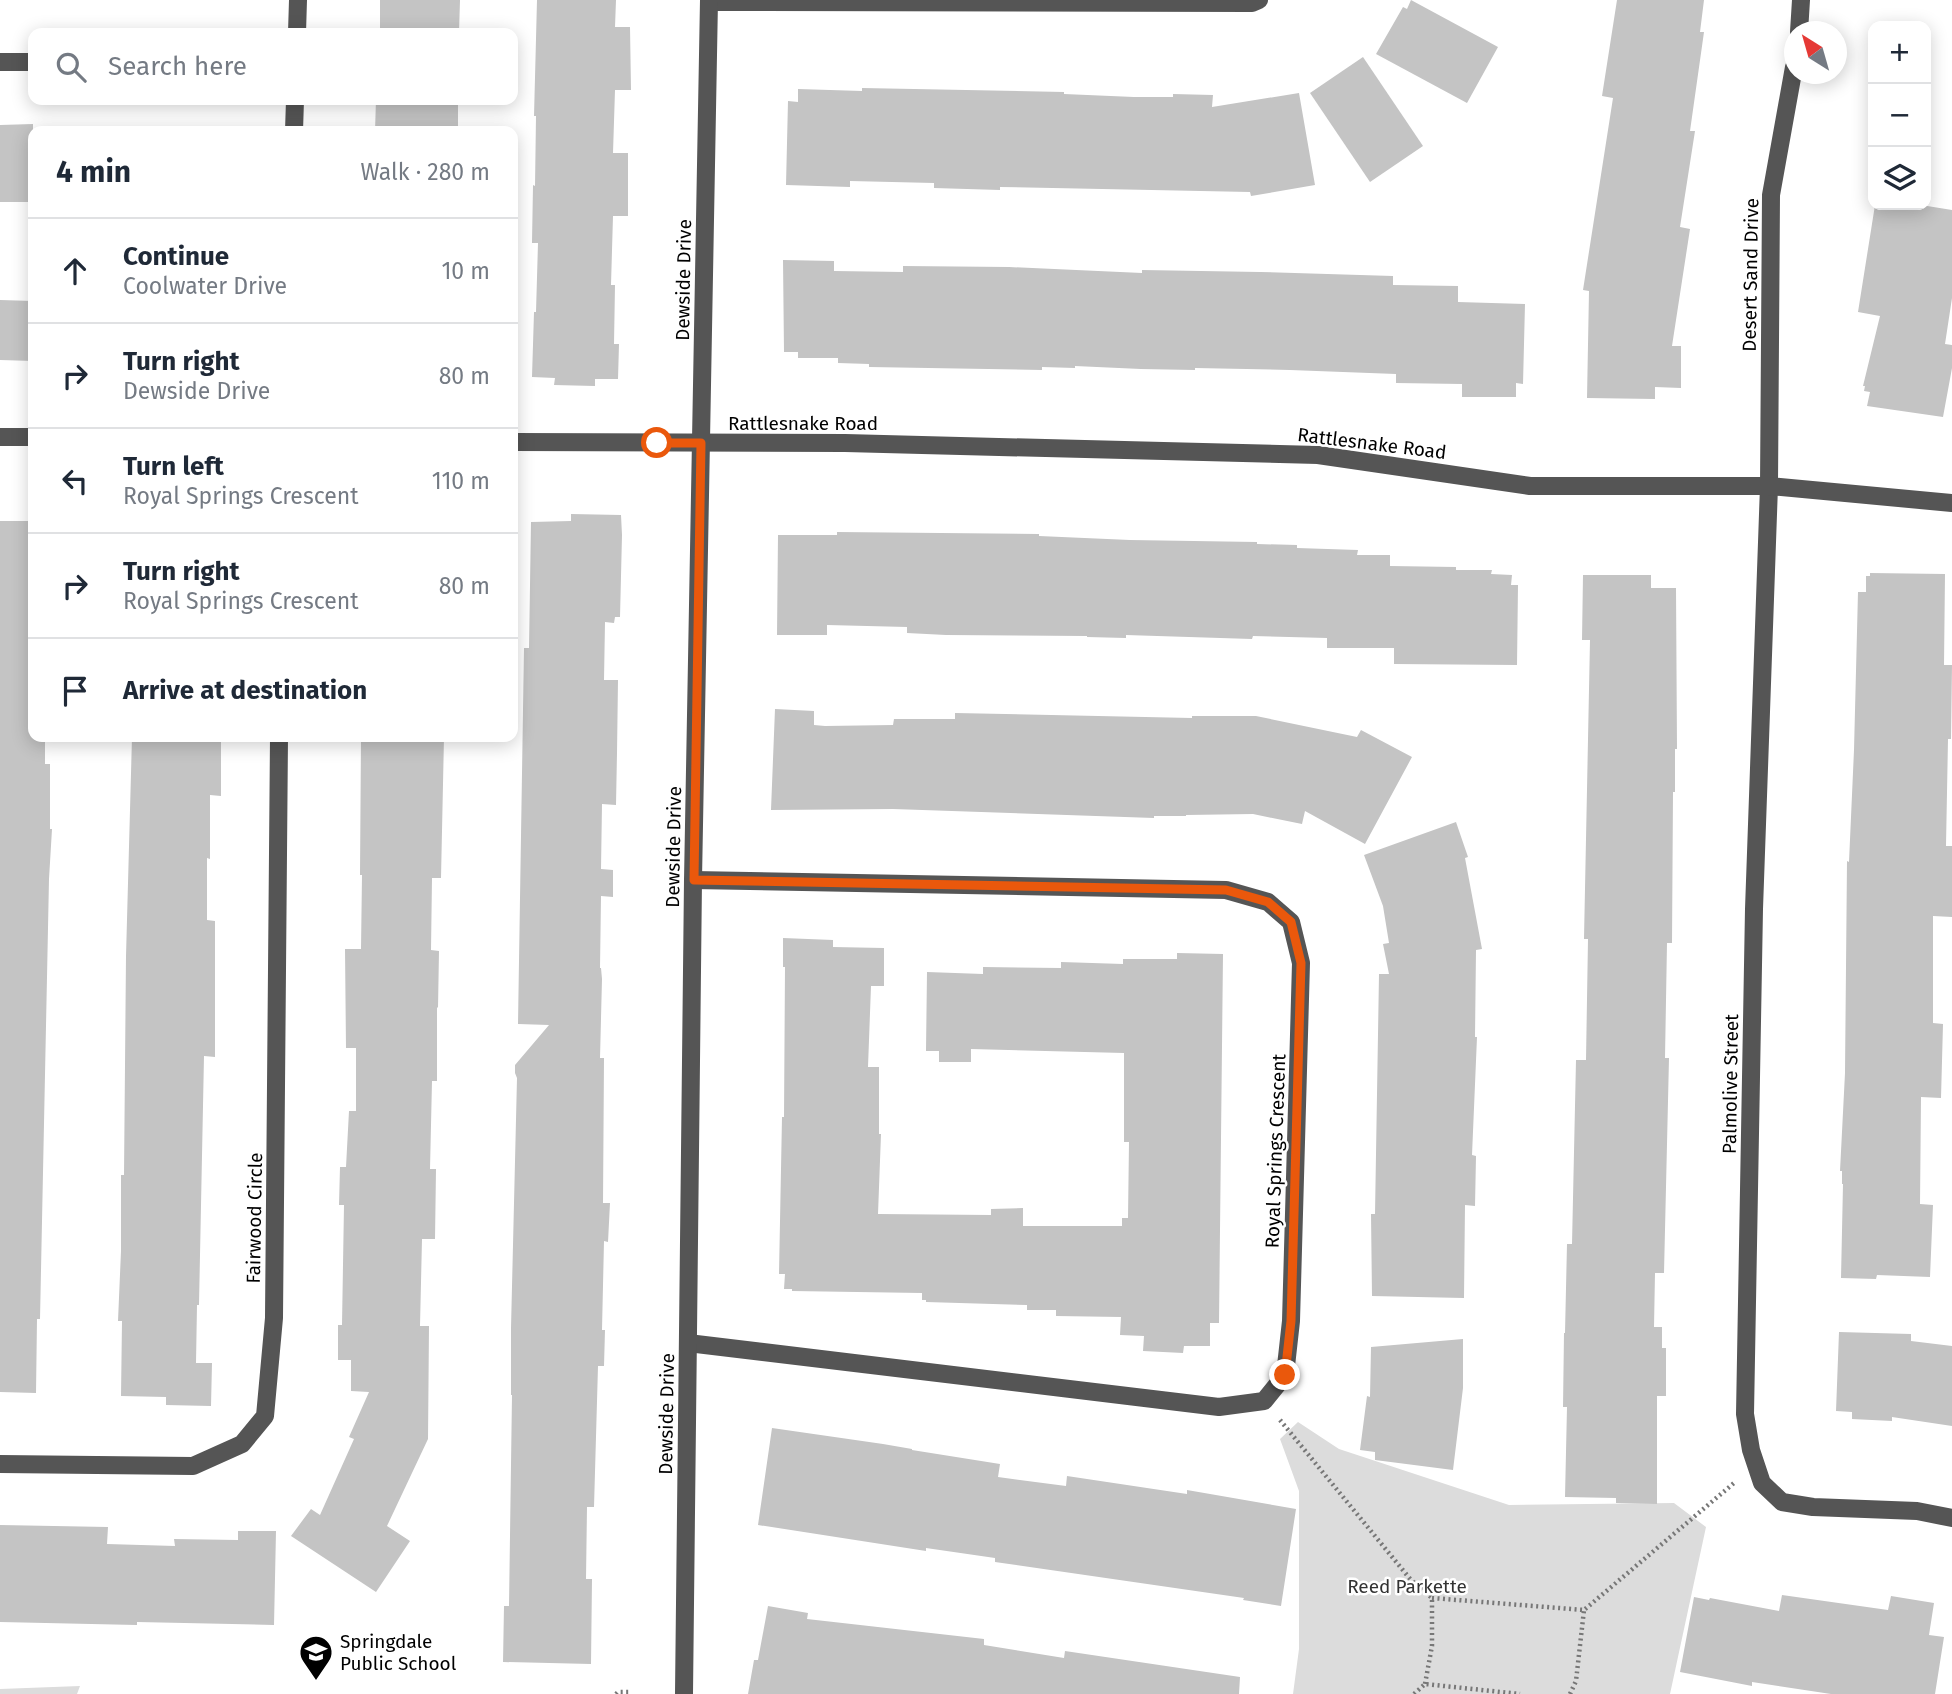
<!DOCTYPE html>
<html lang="en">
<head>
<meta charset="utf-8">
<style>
  body { margin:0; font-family:"Fira Sans",sans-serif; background:#f6f6f7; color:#1f2937 }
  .controls { position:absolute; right:21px; top:21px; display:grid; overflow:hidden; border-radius:14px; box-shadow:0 4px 18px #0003 }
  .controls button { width:63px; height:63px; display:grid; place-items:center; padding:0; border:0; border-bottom:2px solid #e0e1e3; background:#fff; color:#1f2937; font:35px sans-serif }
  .compass { position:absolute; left:1784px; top:21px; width:63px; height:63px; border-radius:50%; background:#fff; box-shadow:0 4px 18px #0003; rotate:323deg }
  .stop { position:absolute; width:21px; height:21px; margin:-16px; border:5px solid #ea580c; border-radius:50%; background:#fff }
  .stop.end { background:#ea580c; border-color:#fff; box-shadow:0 2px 7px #0008 }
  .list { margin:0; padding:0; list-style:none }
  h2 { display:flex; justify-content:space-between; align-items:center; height:91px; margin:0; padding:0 28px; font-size:30px }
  h2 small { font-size:23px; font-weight:400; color:#747a83 }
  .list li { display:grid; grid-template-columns:46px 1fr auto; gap:21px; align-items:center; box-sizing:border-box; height:105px; padding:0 28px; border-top:2px solid #e0e1e3 }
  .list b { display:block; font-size:26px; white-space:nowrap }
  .list p { margin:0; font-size:23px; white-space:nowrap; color:#747a83 }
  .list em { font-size:23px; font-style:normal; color:#747a83 }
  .icon { flex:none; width:38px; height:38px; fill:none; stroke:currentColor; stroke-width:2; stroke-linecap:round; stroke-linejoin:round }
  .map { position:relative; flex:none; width:1952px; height:1694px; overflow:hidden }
  .search { position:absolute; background:#fff; box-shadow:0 4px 18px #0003; left:28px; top:28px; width:490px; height:77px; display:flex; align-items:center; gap:18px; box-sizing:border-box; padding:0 24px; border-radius:14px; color:#747a83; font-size:26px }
  .panel { position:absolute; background:#fff; box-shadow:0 4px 18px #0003; left:28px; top:126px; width:490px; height:616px; border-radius:14px }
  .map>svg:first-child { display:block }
</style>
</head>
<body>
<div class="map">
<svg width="1952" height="1694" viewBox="0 0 1952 1694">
  <rect width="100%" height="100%" fill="#fff"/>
  <g fill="#dcdcdc">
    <path d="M1298,1422L1339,1449L1509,1505L1674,1503L1706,1527L1670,1694H1293L1299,1649V1491L1280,1439Z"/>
    <path d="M80,1686L77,1694H0V1689Z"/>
  </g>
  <g fill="#c4c4c4">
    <path d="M380,0H460L459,33H380Z"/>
    <path d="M537,0H616L615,27H630L631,90H615L613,153H628V216H613L611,285H615L614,344H619L618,379H595V386L554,385L555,378L532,377L534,312H536L538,243H532L533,185L535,186L536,116H534Z"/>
    <path d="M1411,0L1498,47L1467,103L1376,54L1403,7L1407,9Z"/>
    <path d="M1617,0H1704L1700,32H1704L1690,131H1695L1680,227L1690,229L1672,346H1681V388L1655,387V399L1587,398L1589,291L1583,290L1613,98L1602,96Z"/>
    <path d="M1363,57L1423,146L1370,182L1310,93Z"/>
    <path d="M862,88L1064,92V94L1134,97H1173V94L1213,95L1212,107L1299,93L1315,185L1251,196L1250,192L1000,187V190L934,188V183L850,181V187L786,185L788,101L798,102V89L862,91Z"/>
    <path d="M376,100H458V131H375Z"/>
    <path d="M33,124V202H0V125Z"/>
    <path d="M1875,205H1921L1952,210V298L1945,344L1952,345V368L1943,417L1867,406L1870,392L1864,391L1865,386H1863L1880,316L1858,312Z"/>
    <path d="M783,260L834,261V271L903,272V266L1009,267L1142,273V270L1260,272L1393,276V285L1458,286V302L1525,304L1523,384L1516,383V397H1462V384L1396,383V374L1290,370L1195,368V370L1141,369L1075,366V368L1042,367V370L869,367V364L838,363V358H798V352H784Z"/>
    <path d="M0,300L33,301V361L0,360Z"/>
    <path d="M571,514L621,515L622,535L620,617H615L614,623L605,622L604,680H618L617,753L616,805L602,804L601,869L613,870V897L601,896L600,968H601L602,979L600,1058H604L603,1203H610L608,1242L604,1241L602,1330H605L604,1366H598L594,1507H587L586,1579H592L591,1664L503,1662L504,1606H509L512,1395H511V1328L517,1078L515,1073V1065L549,1025L518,1024L524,648H529L531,522L571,521Z"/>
    <path d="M0,521H33V737H45V764H50V829H52L49,879L40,1319H37L36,1393L0,1392Z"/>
    <path d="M837,532L1039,534V536L1130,540L1257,542V544L1297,545V548L1358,550L1357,555H1390V566L1456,567V570H1492L1491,574L1512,575L1511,585H1518L1517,665L1394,664V648H1327V638L1253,636L1252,639L1126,635V638L1087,637V636L946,635L907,633V627L827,625V635H777L778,535H837Z"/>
    <path d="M1870,573L1945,574L1944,665H1952L1951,739H1948L1946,846H1952V917L1933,916V1023L1943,1024L1941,1098L1921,1097L1920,1204L1933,1205L1930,1277L1877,1275L1876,1279L1841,1278L1843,1184H1842V1171H1840L1845,1073L1847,861L1849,862L1854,750L1858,592H1866V576H1870Z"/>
    <path d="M1583,575H1651V588H1676L1677,749H1675V792H1673L1672,943H1667L1665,1058H1669L1664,1273H1655L1654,1327H1662V1348H1666V1396H1657V1504L1616,1503V1498L1565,1497L1567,1407H1563L1564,1333H1565L1567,1244H1572L1576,1060H1586L1588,939H1584L1590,640H1582Z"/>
    <path d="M775,709L814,711V725L825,726L893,725L894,719H955V713L1192,718V716H1256L1357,737L1361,730L1412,757L1365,844L1305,811L1302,824L1253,814L1186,815V816H1154V818L893,809L771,810Z"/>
    <path d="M132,737H221V796L210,795V859L207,858V920L215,921V1057L204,1056L199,1305H197L196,1363H212L211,1406L166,1405V1397L121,1396L122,1321H118L121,1251V1175H124L126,956Z"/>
    <path d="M361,737H444L441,878H432L431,950L439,951L438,1008L437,1007V1081H432L430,1169H436L435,1239H422L420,1326H429L428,1439L387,1526L410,1541L376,1592L291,1536L311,1509L320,1515L354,1439L349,1437L369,1392L351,1391V1360H338V1325H342L344,1205H339L340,1167H346L349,1111H356V1048H346L345,949H361L362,875H360Z"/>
    <path d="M1456,822L1468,857L1465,858L1482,949L1476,950L1475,1037H1477L1472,1155L1476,1156L1475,1206L1465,1205L1464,1298L1372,1296L1371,1214H1375L1379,974H1389L1383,944L1389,943L1383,906L1364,855Z"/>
    <path d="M783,938L833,940V947L884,948V986H871L868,1067H879V1134H881L878,1214L991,1215V1209L1023,1208V1226H1122V1218H1128L1129,1142H1124V1053L971,1049V1062H939V1051H926L927,972L983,974V967L1061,968V962L1123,964V959H1177V953L1223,954L1219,1323H1210V1346H1184L1183,1353L1143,1351L1144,1336L1120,1335L1121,1317L1056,1316V1310H1027V1305L926,1302V1300H922V1293L792,1291V1289H784L785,1274H779L782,1117H784L785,967H783Z"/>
    <path d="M1839,1332L1911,1334V1341L1952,1346V1426L1892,1417V1421L1852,1419V1412L1836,1411Z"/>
    <path d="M1463,1339V1388L1453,1470L1375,1460V1452L1360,1450L1367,1396L1370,1397L1371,1347Z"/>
    <path d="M772,1428L883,1444L912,1449V1450L1000,1464L998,1477L1066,1486L1067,1476L1187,1494V1490L1296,1509L1281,1606L1243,1600L1244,1598L995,1562V1558L926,1548V1551L758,1525Z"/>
    <path d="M0,1525L108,1527L107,1544L175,1546L174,1539L238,1540V1531H276L274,1625L137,1622V1625L0,1622Z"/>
    <path d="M1782,1595L1888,1610L1891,1596L1934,1603L1929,1635L1944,1637L1935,1694H1831L1752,1682V1686L1680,1672L1694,1597L1709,1600L1710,1598L1779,1611Z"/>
    <path d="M768,1606L808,1613L807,1619L984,1639V1645L1064,1658L1065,1651L1240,1677L1239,1694H748L754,1660H758Z"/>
  </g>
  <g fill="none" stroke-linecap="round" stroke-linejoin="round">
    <g stroke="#777" stroke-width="4.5" stroke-dasharray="2 3.5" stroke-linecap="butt">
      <path d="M1280,1420L1411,1580L1432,1598V1646L1425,1684"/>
      <path d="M1432,1598L1584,1610L1734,1483"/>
      <path d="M616,1694L618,1692H631"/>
      <path d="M1414,1694L1425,1684L1520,1694"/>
      <path d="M1570,1694L1576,1681L1584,1610"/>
    </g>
    <g stroke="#555" stroke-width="18">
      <path d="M709,2L1252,3L1259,0"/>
      <path d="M1799,32L1801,0"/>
      <path d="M297,33L298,0"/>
      <path d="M0,62H33"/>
      <path d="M1794,67L1771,195L1769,486L1754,909L1745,1414L1751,1450L1762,1483L1782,1502L1813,1507L1917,1511L1952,1518"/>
      <path d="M294,131L295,100"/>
      <path d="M0,437H33"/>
      <path d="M513,442L845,443L1318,455L1530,486H1769L1952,503"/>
      <path d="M688,1343L1219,1407L1264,1401L1285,1375L1291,1321L1301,963L1291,922L1268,902L1226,890L693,880"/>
      <path d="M0,1464L193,1466L242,1444L265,1416L274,1318L279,737"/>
      <path d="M684,1694L693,880L709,0"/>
    </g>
  </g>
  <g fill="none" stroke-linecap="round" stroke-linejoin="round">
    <path stroke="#ea580c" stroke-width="9" d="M657,443H701L694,880L1226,890L1268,902L1291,922L1301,963L1291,1321L1285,1375"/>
  </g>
  <defs>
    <symbol id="school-pin" viewBox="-11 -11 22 30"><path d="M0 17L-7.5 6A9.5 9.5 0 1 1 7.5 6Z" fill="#000" stroke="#fff"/><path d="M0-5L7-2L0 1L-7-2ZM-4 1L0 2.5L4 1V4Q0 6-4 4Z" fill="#fff"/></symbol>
  </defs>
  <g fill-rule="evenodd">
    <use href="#school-pin" x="297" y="1633" width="38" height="52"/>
  </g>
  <g text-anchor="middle" stroke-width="5" stroke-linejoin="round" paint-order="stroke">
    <g font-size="19" fill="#000" stroke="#fff">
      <text transform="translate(1750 275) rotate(-89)" y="7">Desert Sand Drive</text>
      <text transform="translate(683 280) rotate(-89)" y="7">Dewside Drive</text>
      <text x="803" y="430">Rattlesnake Road</text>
      <text transform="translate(1372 443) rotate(7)" y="7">Rattlesnake Road</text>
      <text transform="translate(673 847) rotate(-89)" y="7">Dewside Drive</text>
      <text transform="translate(1730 1084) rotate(-89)" y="7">Palmolive Street</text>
      <text transform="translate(1275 1151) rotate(-88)" y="7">Royal Springs Crescent</text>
      <text transform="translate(254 1218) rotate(-89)" y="7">Fairwood Circle</text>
      <text transform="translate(666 1414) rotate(-89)" y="7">Dewside Drive</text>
    </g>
    <g font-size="19" fill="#333" stroke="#fff">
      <text x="1407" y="1593">Reed Parkette</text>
    </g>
    <g font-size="19" fill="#000" stroke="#fff" text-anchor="start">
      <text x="340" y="1648">Springdale<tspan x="340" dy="22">Public School</tspan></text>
    </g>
  </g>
</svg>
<div class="controls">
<button>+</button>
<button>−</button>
<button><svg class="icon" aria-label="layers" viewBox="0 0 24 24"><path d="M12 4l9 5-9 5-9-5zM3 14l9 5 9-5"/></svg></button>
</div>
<svg class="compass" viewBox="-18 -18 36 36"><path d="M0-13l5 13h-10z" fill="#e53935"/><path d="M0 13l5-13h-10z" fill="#747a83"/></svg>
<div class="stop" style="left:657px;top:443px"></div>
<div class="stop end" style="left:1285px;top:1375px"></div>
<div class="search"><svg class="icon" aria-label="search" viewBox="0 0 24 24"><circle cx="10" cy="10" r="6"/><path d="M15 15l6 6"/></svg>Search here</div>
<section class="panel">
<h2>4 min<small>Walk · 280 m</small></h2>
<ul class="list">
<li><svg class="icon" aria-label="ahead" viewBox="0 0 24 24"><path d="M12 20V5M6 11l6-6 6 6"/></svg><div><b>Continue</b><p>Coolwater Drive</p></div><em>10 m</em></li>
<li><svg class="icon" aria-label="right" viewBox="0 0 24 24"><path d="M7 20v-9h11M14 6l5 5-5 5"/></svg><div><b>Turn right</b><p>Dewside Drive</p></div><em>80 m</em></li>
<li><svg class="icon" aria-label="left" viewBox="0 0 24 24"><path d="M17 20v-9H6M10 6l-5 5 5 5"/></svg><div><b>Turn left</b><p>Royal Springs Crescent</p></div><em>110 m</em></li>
<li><svg class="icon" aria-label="right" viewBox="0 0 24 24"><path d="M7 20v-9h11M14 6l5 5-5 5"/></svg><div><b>Turn right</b><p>Royal Springs Crescent</p></div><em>80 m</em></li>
<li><svg class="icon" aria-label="arrive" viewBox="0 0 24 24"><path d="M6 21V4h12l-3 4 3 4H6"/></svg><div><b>Arrive at destination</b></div></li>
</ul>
</section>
</div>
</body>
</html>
